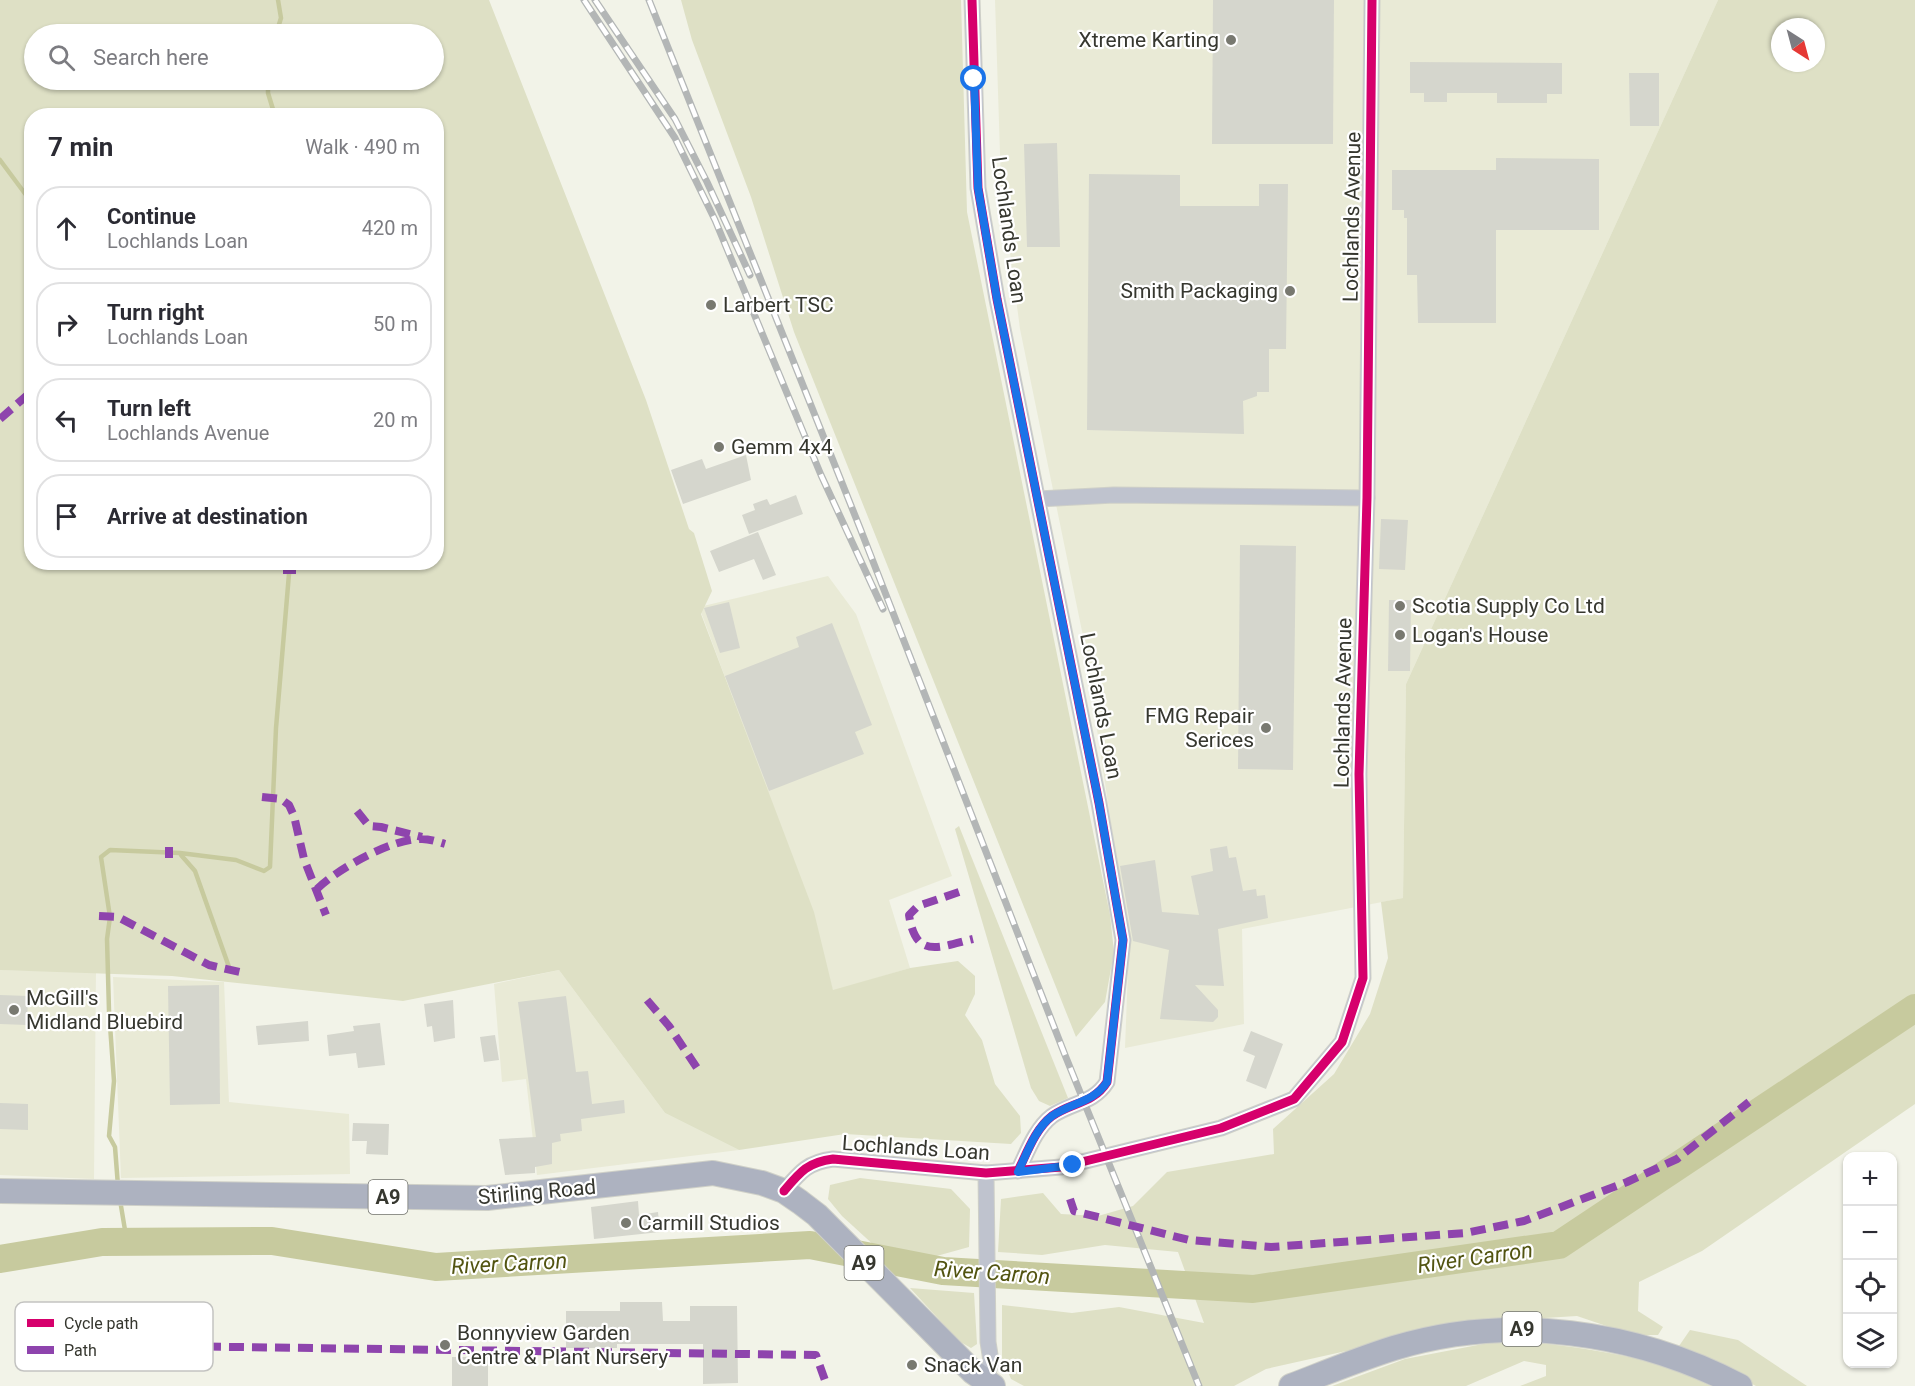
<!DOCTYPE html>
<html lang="en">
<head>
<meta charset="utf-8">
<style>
  body { margin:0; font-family:Roboto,sans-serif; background:#f7f7f7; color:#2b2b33 }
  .controls { position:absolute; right:18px; bottom:18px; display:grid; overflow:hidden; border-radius:12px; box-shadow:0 2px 4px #0004 }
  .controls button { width:54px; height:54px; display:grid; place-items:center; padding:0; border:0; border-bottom:2px solid #e1e1e2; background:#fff; color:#2b2b33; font:30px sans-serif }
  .compass { position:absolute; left:1771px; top:18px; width:54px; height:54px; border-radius:50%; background:#fff; box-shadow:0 2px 4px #0004; rotate:144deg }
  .stop { position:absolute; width:18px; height:18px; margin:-14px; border:4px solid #1a73e8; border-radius:50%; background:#fff }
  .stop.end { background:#1a73e8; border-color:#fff; box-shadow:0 2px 6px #0008 }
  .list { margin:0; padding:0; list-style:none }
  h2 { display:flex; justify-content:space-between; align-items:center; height:78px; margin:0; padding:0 24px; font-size:26px }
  h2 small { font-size:20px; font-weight:400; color:#7c7c81 }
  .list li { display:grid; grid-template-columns:39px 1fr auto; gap:18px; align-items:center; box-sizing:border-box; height:84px; margin:0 12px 12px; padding:0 12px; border:2px solid #e1e1e2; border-radius:24px }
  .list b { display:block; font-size:22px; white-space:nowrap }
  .list p { margin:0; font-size:20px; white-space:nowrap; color:#7c7c81 }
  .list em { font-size:20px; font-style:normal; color:#7c7c81 }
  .icon { flex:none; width:33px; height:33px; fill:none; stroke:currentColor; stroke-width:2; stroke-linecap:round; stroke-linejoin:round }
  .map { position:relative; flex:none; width:1915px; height:1386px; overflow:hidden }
  .search { position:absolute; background:#fff; box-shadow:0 2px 4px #0004; left:24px; top:24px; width:420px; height:66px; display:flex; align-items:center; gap:15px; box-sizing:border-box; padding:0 21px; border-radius:33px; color:#7c7c81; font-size:22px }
  .panel { position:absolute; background:#fff; box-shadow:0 2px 4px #0004; left:24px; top:108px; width:420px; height:462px; border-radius:24px }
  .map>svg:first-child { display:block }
</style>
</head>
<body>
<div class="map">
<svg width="1915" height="1386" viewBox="0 0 1915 1386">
  <rect width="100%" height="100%" fill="#f2f3e8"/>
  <g fill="#e9ead6">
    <path d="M995,0H1718L1406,684L1403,898L1242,929L1244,1024L1125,1048L1129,943L1083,636L1020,329L1001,184Z"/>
    <path d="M828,576L856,614L952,876L889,900L910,968L833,991L813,914L699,607Z"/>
    <path d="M0,970L96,972L94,1179L0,1175Z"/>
    <path d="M559,970L665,1113L739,1150L537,1175L526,1079L502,1082L494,984Z"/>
    <path d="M113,977L224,982L229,1102L349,1114L350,1174L121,1178Z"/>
  </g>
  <g fill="#dee0c5" fill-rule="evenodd">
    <path d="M0,0H489L646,400L689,529L694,533L712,591L701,614L814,912L833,990L910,968L958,961L975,976V994L965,1015L982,1040L995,1084L1020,1116L1021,1133L1011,1144L845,1134L739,1150L665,1113L559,970L403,1001L172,976L0,970ZM34,34H434V80H34ZM32,116H436V562H32Z"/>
    <path d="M681,0H961L967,212L1110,915L1114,952L1105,1002L1076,1037L794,332L751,197L692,40Z"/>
    <path d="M1718,0H1915V1104L1702,1251L1639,1282L1638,1311L1663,1327L1658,1335H1633L1577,1316L1476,1322L1266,1369L1234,1386H1024L1011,1379L1002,1358V1305L1072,1313L1119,1307L1204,1323L1178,1252L1105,1245L1042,1255L998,1252L1001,1199L1043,1193L1061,1214L1098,1216L1133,1206L1167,1172L1274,1154L1273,1129L1334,1074L1370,1014L1388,958L1381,902L1403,898L1406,684ZM1780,27H1816V63H1780Z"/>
    <path d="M959,826L1068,1098L1050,1106L1039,1101L1031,1088L955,829Z"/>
    <path d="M860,1178L951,1189L970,1209L969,1247L933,1257L877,1248L842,1216L828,1199L830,1185Z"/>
    <path d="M910,1288L974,1293L977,1344L971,1348L959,1341Z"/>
    <path d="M1690,1330L1738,1340L1807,1386H1756L1679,1346Z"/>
    <path d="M1509,1339C1578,1348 1648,1353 1711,1386H1520L1546,1376V1365L1524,1361L1466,1386H1332L1405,1359Z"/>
  </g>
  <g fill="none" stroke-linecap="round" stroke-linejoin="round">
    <g stroke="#c7ca9e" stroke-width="4.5">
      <path d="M276,34L281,18L278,0"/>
      <path d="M268,80V93L275,116"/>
      <path d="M0,160L32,203"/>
      <path d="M181,855L195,871L229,967"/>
      <path d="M118,1186L115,1147L109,1136L114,1081L109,1011L107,939L110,917L101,857L110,850L180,853L236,860L264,871L270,867L276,728L290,562"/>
      <path d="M120,1200L127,1242"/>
    </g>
    <path stroke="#c7ca9e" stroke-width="28" d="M0,1259L102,1242L272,1241L436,1267L810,1245L943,1271L1253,1289L1559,1245L1915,1008"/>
  </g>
  <g fill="#d5d6cd">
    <path d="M1213,0H1334L1333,144H1212Z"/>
    <path d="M1410,62L1562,63V94H1547V103H1497V93H1447V102H1424V93H1410Z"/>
    <path d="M1629,73H1659V126H1630Z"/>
    <path d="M1057,143L1060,247H1027L1024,144Z"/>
    <path d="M1496,158L1599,159V230H1496V323H1418L1417,275H1407V218H1404V210H1392V170H1496Z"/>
    <path d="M1089,174L1180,175V206H1259V184H1288L1286,349H1269V392H1257V396L1243,401L1244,434L1087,430Z"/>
    <path d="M746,455L751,480L683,504L671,470L702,459L706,469Z"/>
    <path d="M796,495L803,514L749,534L742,515L755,510L753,504L767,499L770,505Z"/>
    <path d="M1381,519L1408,520L1405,570L1379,569Z"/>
    <path d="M758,532L776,575L763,580L754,559L719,572L710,551Z"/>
    <path d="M1240,545L1296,546L1293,770L1238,769Z"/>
    <path d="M1389,600H1411L1410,671H1388Z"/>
    <path d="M729,602L740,648L720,653L704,608Z"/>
    <path d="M832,623L872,725L855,732L864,754L769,791L725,676L799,647L796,637Z"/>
    <path d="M1227,846L1229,858L1236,857L1243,891L1256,889L1257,896L1265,895L1268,918L1218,929L1224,986L1195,985L1218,1010V1017L1213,1022L1160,1019L1169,950L1133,941L1120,866L1155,860L1162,912L1199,915L1191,876L1213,871L1210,849Z"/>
    <path d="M219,985L220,1104L170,1105L168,986Z"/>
    <path d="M0,995L28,996L27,1025L0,1024Z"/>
    <path d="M566,996L576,1072L588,1071L592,1104L624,1100L625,1113L581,1119L582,1131L560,1134L561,1141L552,1143V1164L535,1167V1173L505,1175L499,1139L536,1137L518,1002Z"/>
    <path d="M453,1000L455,1038L434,1042L432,1026L427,1027L424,1004Z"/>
    <path d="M308,1021L309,1041L258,1045L256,1026Z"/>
    <path d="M380,1023L385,1065L358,1068L356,1053L329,1056L327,1035L354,1031L353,1026Z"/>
    <path d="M1251,1031L1283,1044L1266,1089L1246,1081L1255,1056L1243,1051Z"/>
    <path d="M495,1035L499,1060L484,1062L480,1037Z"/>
    <path d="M0,1103L28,1104V1130L0,1129Z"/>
    <path d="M353,1123L389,1124L388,1155L366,1154L367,1141H352Z"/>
    <path d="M638,1201L639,1215L658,1212L660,1232L594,1239L591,1207Z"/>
    <path d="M620,1302H662L663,1321H690V1306H737L738,1383L703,1384V1344H617V1348H566V1311H620Z"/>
    <rect x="452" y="1357" width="36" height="29"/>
  </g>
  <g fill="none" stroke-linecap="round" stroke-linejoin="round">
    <defs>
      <g id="street">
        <path d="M972,0L978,188L997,299L1099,803L1123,940L1107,1082C1093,1104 1072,1102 1052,1116C1035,1129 1027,1153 1018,1171"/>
        <path d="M1038,499L1114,495L1367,498"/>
        <path d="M986,1173L988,1342L991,1361L986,1382"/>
        <path d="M784,1191C800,1172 808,1162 833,1159L986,1173L1061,1167L1221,1128L1294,1099L1342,1042L1363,978L1359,774L1367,498L1372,0"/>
      </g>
      <g id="primary">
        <path d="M0,1191L487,1198L713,1173L762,1183L784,1191L800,1202L817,1215L973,1372L993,1386"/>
        <path d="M1291,1386C1325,1373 1359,1359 1394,1348C1509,1313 1635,1331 1740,1386"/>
      </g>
    </defs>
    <use href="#street" stroke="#cfd0c8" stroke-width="17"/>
    <use href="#primary" stroke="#cfd0c8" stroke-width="26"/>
    <use href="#street" stroke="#bfc3ce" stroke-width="15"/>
    <use href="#primary" stroke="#adb2c0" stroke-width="24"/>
    <defs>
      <g id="rail">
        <path d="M584,0L675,138L715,220L821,475L883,609"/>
        <path d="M595,0L675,119L707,182L750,275"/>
        <path d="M649,0L860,528L1065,1055L1199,1386"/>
      </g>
    </defs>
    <use href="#rail" stroke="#b3b6b6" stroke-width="7"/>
    <use href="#rail" stroke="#fff" stroke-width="4.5" stroke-dasharray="14" stroke-linecap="butt"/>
    <g stroke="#8e44ad" stroke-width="8" stroke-dasharray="15 8" stroke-linecap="butt">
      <path d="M29,340H32"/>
      <path d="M0,419L32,391"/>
      <path d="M283,570H296"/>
      <path d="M262,797L281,799L289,805L294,816L304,859L326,915"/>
      <path d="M357,811L369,826L381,827L422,837"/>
      <path d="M169,858V847"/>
      <path d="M317,889C337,869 393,838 422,839C430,839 438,842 445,844"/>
      <path d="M959,892L918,906L909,915C916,960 939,947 973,939"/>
      <path d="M99,916L118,917L209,965L240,972"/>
      <path d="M647,1000L669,1026L699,1071"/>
      <path d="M1070,1199L1074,1211L1189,1240L1271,1247L1465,1233L1524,1221L1627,1182L1677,1159L1749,1102"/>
      <path d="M91,1345L816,1355L827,1386"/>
    </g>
    <defs>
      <g id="cycleway">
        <path d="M972,0L978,188L997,299L1099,803L1123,940L1107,1082C1093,1104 1072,1102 1052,1116C1035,1129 1027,1153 1018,1171"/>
        <path d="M784,1191C800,1172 808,1162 833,1159L986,1173L1061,1167L1221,1128L1294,1099L1342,1042L1363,978L1359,774L1367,498L1372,0"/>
      </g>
    </defs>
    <use href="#cycleway" stroke="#fff" stroke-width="13"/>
    <use href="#cycleway" stroke="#d6006c" stroke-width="9"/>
  </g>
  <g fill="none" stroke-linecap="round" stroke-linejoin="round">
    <path stroke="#1a73e8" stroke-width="8" d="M974,79L978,188L997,299L1099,803L1123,940L1107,1082C1093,1103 1072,1102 1052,1116C1035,1129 1027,1153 1018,1172L1073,1165"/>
  </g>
  <g fill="#787970" stroke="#fff" stroke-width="2">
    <circle cx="1231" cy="40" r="6"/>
    <circle cx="1290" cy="291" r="6"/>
    <circle cx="711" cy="305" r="6"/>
    <circle cx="719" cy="447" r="6"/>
    <circle cx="1400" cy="606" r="6"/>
    <circle cx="1400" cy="635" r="6"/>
    <circle cx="1266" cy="728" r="6"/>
    <circle cx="14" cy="1010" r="6"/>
    <circle cx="626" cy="1223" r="6"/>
    <circle cx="445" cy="1345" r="6"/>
    <circle cx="912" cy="1365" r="6"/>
  </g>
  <g text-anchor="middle" stroke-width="4.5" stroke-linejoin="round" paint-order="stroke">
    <g fill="#fff" stroke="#72736d" stroke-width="1.5">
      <rect x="368.5" y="1180" width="39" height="34" rx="4.5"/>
      <rect x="844.5" y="1246" width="39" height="34" rx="4.5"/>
      <rect x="1502.5" y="1312" width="39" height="34" rx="4.5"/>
    </g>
    <g font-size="20" font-weight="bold" fill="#36372f">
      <text x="388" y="1204">A9</text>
      <text x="864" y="1270">A9</text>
      <text x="1522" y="1336">A9</text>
    </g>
    <g font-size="21" fill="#36372f" stroke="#fff" text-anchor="start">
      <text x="1219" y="47" text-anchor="end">Xtreme Karting</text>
      <text x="1278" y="298" text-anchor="end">Smith Packaging</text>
      <text x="723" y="312">Larbert TSC</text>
      <text x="731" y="454">Gemm 4x4</text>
      <text x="1412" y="613">Scotia Supply Co Ltd</text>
      <text x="1412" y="642">Logan's House</text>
      <text x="1254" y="723" text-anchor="end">FMG Repair<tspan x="1254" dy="24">Serices</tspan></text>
      <text x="26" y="1005">McGill's<tspan x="26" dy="24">Midland Bluebird</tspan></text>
      <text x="638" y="1230">Carmill Studios</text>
      <text x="457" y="1340">Bonnyview Garden<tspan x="457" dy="24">Centre &amp; Plant Nursery</tspan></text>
      <text x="924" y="1372">Snack Van</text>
    </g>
    <g font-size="21" fill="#36372f" stroke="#fff">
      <text transform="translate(1352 217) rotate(-89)" y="7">Lochlands Avenue</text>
      <text transform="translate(1009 230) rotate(82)" y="7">Lochlands Loan</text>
      <text transform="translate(1343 703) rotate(-89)" y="7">Lochlands Avenue</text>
      <text transform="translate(1101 706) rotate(79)" y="7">Lochlands Loan</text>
      <text transform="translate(916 1148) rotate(4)" y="7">Lochlands Loan</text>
      <text transform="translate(537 1192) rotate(-5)" y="7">Stirling Road</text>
    </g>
    <g font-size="22" font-style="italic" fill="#525411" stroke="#fff">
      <text transform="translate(1475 1257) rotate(-8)" y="8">River Carron</text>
      <text transform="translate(509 1263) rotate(-3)" y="8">River Carron</text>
      <text transform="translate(992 1272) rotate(4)" y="8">River Carron</text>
    </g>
  </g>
  <rect x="15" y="1302" width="198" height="69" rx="9" fill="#fff" stroke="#c3c3c1" stroke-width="1.5"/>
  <rect x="27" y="1319" width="27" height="8" fill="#d6006c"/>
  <rect x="27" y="1346" width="27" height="8" fill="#8e44ad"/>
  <g font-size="16" fill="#36372f">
    <text x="64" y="1329">Cycle path</text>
    <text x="64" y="1356">Path</text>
  </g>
</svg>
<div class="controls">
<button>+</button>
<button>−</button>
<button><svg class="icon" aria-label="locate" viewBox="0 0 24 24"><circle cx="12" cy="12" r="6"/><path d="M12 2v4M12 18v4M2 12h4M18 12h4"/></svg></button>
<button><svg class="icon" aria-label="layers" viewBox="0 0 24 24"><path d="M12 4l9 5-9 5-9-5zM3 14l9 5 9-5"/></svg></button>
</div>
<svg class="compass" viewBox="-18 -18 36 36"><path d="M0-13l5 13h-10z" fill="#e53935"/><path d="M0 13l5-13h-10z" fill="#7c7c81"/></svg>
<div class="stop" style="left:974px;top:79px"></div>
<div class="stop end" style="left:1073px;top:1165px"></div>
<div class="search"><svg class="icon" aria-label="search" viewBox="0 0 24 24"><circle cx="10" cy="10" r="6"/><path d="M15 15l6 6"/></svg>Search here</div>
<section class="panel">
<h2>7 min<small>Walk · 490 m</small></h2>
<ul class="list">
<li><svg class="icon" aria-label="ahead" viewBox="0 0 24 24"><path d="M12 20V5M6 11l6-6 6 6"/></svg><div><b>Continue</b><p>Lochlands Loan</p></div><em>420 m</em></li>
<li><svg class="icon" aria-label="right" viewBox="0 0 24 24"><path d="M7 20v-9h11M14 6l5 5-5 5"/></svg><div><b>Turn right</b><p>Lochlands Loan</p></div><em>50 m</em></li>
<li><svg class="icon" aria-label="left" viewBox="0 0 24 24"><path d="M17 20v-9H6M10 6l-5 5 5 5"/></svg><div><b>Turn left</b><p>Lochlands Avenue</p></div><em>20 m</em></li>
<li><svg class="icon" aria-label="arrive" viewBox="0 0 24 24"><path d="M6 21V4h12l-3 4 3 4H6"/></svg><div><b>Arrive at destination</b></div></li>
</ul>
</section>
</div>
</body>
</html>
